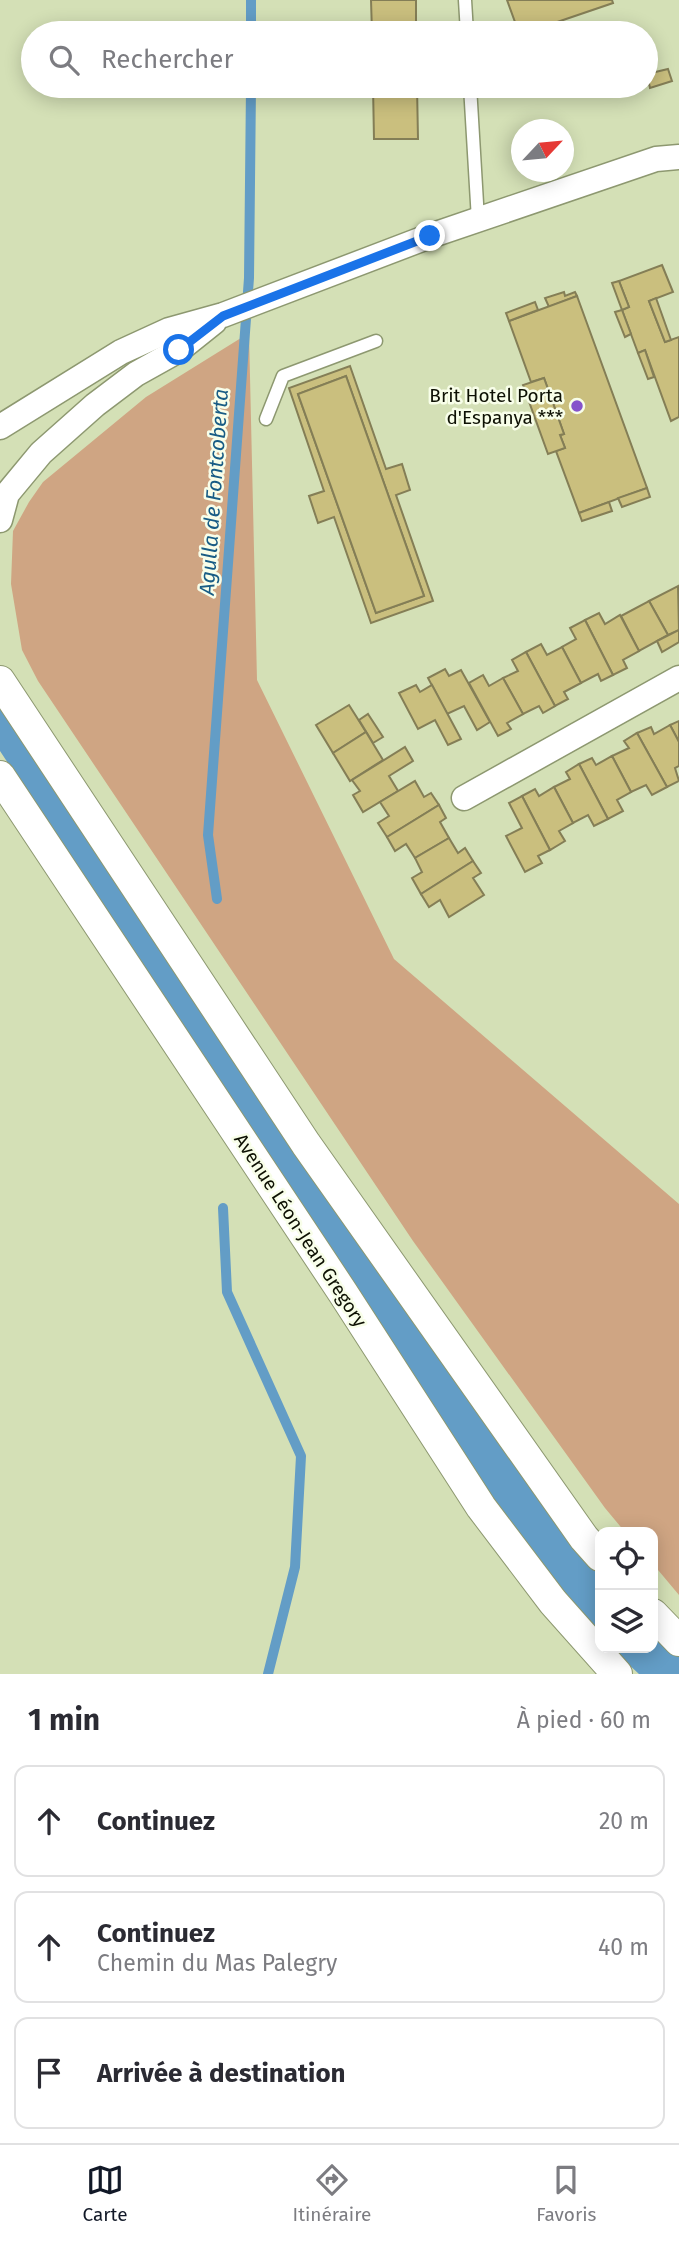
<!DOCTYPE html>
<html lang="fr">
<head>
<meta charset="utf-8">
<style>
  body { margin:0; font-family:"Fira Sans",sans-serif; background:#f7f7f7; color:#2b2b33 }
  .controls { position:absolute; right:21px; bottom:21px; display:grid; overflow:hidden; border-radius:14px; box-shadow:0 4px 18px #0003 }
  .controls button { width:63px; height:63px; display:grid; place-items:center; padding:0; border:0; border-bottom:2px solid #e1e1e2; background:#fff; color:#2b2b33; font:35px sans-serif }
  .compass { position:absolute; left:511px; top:119px; width:63px; height:63px; border-radius:50%; background:#fff; box-shadow:0 4px 18px #0003; rotate:64deg }
  .stop { position:absolute; width:21px; height:21px; margin:-16px; border:5px solid #1a73e8; border-radius:50%; background:#fff }
  .stop.end { background:#1a73e8; border-color:#fff; box-shadow:0 2px 7px #0008 }
  .list { margin:0; padding:0; list-style:none }
  h2 { display:flex; justify-content:space-between; align-items:center; height:91px; margin:0; padding:0 28px; font-size:30px }
  h2 small { font-size:23px; font-weight:400; color:#7c7c81 }
  .list li { display:grid; grid-template-columns:46px 1fr auto; gap:21px; align-items:center; box-sizing:border-box; height:112px; margin:0 14px 14px; padding:0 14px; border:2px solid #e1e1e2; border-radius:14px }
  .list b { display:block; font-size:26px; white-space:nowrap }
  .list p { margin:0; font-size:23px; white-space:nowrap; color:#7c7c81 }
  .list em { font-size:23px; font-style:normal; color:#7c7c81 }
  .icon { flex:none; width:38px; height:38px; fill:none; stroke:currentColor; stroke-width:2; stroke-linecap:round; stroke-linejoin:round }
  .map { position:relative; flex:none; width:679px; height:1674px; overflow:hidden }
  .search { position:absolute; background:#fff; box-shadow:0 4px 18px #0003; left:21px; right:21px; top:21px; height:77px; display:flex; align-items:center; gap:18px; box-sizing:border-box; padding:0 24px; border-radius:38px; color:#7c7c81; font-size:26px }
  .sheet { height:469px; background:#fff }
  nav { display:flex; justify-content:space-around; align-items:center; box-sizing:border-box; height:98px; border-top:2px solid #e1e1e2; background:#fff; font-size:19px; color:#7c7c81 }
  nav a { display:grid; justify-items:center; gap:4px }
  nav .on { color:#111827 }
  .map>svg:first-child { display:block }
</style>
</head>
<body>
<div class="map">
<svg width="679" height="1674" viewBox="0 0 679 1674">
  <rect width="100%" height="100%" fill="#d4e0b6"/>
  <path fill="#cfa583" d="M249,333L257,680L394,959L679,1204V1595L653,1564V1532H625L605,1508L413,1241L38,681L22,650L11,584L13,531L29,502L43,482L146,397Z"/>
  <g fill="#639dc6">
    <path d="M0,694L590,1559L600,1570V1638L512,1526L0,751Z"/>
    <path d="M653,1629L679,1655V1674H639L611,1648H653Z"/>
  </g>
  <g fill="none" stroke-linecap="round" stroke-linejoin="round">
    <g stroke="#639dc6" stroke-width="10">
      <path d="M251,33V0"/>
      <path d="M217,899L208,835L249,278L251,86"/>
      <path d="M223,1208L227,1292L301,1456L295,1567L268,1674"/>
    </g>
  </g>
  <g fill="#cabf7e" stroke="#847e56" stroke-width="2" fill-rule="evenodd">
    <path d="M371,0H416V33H372Z"/>
    <path d="M507,0H612L613,3L525,33H519Z"/>
    <path d="M668,69L672,81L650,88L647,74Z"/>
    <path d="M373,86H417L418,139H374Z"/>
    <path d="M662,265L673,292L649,301L665,342L679,337V417L671,421L645,350L638,353L622,310L629,307L619,281Z"/>
    <path d="M619,281L629,307L622,310L612,283Z"/>
    <path d="M564,292L565,296L575,292L577,296L549,307L545,298Z"/>
    <path d="M577,296L647,488L579,513L556,451L565,448L560,435L564,434L544,378L531,382L509,321Z"/>
    <path d="M656,298L671,340L665,342L649,301Z"/>
    <path d="M535,302L538,310L509,321L506,313Z"/>
    <path d="M622,310L631,334L625,337L615,312Z"/>
    <path d="M645,350L654,377L648,379L638,353Z"/>
    <path d="M350,366L386,469L402,464L410,490L396,495L433,601L371,623L334,517L318,523L309,496L324,491L289,388ZM346,376L424,596L376,613L298,394Z"/>
    <path d="M346,376L424,596L376,613L298,394Z"/>
    <path d="M544,378L564,434L560,435L565,448L548,454L523,385Z"/>
    <path d="M647,488L650,497L622,507L618,498Z"/>
    <path d="M609,502L612,511L582,521L579,513Z"/>
    <path d="M678,586L679,630L668,635L649,601Z"/>
    <path d="M649,601L668,635L639,651L621,616Z"/>
    <path d="M599,613L605,624L620,615L639,651L623,660L627,668L613,675L585,620Z"/>
    <path d="M585,620L613,675L601,681L598,674L581,683L562,647L576,639L570,628Z"/>
    <path d="M679,630V642L662,652L657,641Z"/>
    <path d="M541,644L547,655L562,647L581,683L564,692L568,699L555,706L526,652Z"/>
    <path d="M526,652L555,706L543,713L539,706L523,714L503,678L518,671L512,660Z"/>
    <path d="M445,669L449,676L461,670L490,722L477,730L464,706L447,714L428,678Z"/>
    <path d="M483,675L489,686L503,678L523,714L507,723L511,729L498,736L469,683Z"/>
    <path d="M416,685L420,692L432,685L461,739L448,745L435,720L418,729L399,693Z"/>
    <path d="M349,705L366,732L333,753L316,725Z"/>
    <path d="M368,714L383,737L373,743L359,720Z"/>
    <path d="M679,721V742L670,725Z"/>
    <path d="M670,725L679,742V766L675,768L679,781L667,787L637,733L651,727L654,734Z"/>
    <path d="M366,732L383,760L350,781L333,753Z"/>
    <path d="M637,733L667,787L652,795L646,785L631,792L612,756L629,748L624,741Z"/>
    <path d="M405,747L413,761L389,776L398,791L363,812L353,795L360,791L352,780Z"/>
    <path d="M612,756L631,792L617,800L623,811L608,819L579,764L592,758L596,765Z"/>
    <path d="M579,764L608,819L594,826L588,815L573,823L554,787L570,779L566,772Z"/>
    <path d="M415,781L424,797L431,793L439,805L387,837L378,823L389,816L380,802Z"/>
    <path d="M554,787L573,823L559,831L565,841L550,850L522,796L535,789L539,796Z"/>
    <path d="M522,796L550,850L538,856L542,863L525,872L506,836L522,828L509,803Z"/>
    <path d="M439,805L446,818L440,822L449,838L415,858L406,844L395,851L387,837Z"/>
    <path d="M449,838L458,853L465,848L473,861L421,894L412,878L422,872L415,858Z"/>
    <path d="M473,861L481,873L473,878L484,895L449,917L440,900L429,907L421,894Z"/>
  </g>
  <g fill="none" stroke-linecap="round" stroke-linejoin="round">
    <defs>
      <g id="service">
        <path d="M465,0L467,33"/>
        <path d="M470,86L478,220"/>
        <path d="M266,419L283,376L376,341"/>
      </g>
      <g id="minor">
        <path d="M0,427L121,352L169,330L223,315L430,236L656,159L679,157"/>
        <path d="M0,520L7,494L41,453L95,405L136,374L179,350L214,322"/>
        <path d="M464,798L679,678"/>
      </g>
      <g id="tertiary">
        <path d="M0,681L306,1144L584,1538L600,1556"/>
        <path d="M0,776L343,1293L481,1507L553,1602L617,1674"/>
        <path d="M653,1614L679,1641"/>
      </g>
    </defs>
    <use href="#service" stroke="#8d9870" stroke-width="15"/>
    <use href="#minor" stroke="#8d9870" stroke-width="27"/>
    <use href="#tertiary" stroke="#8d9870" stroke-width="32"/>
    <use href="#service" stroke="#fff" stroke-width="12"/>
    <use href="#minor" stroke="#fff" stroke-width="24"/>
    <use href="#tertiary" stroke="#fff" stroke-width="30"/>
  </g>
  <g fill="none" stroke-linecap="round" stroke-linejoin="round">
    <path stroke="#1a73e8" stroke-width="9" d="M179,350L223,316L430,236"/>
  </g>
  <circle fill="#8653cb" stroke="#f8fee9" stroke-width="2.5" cx="577" cy="406" r="7"/>
  <g text-anchor="middle" stroke-width="5" stroke-linejoin="round" paint-order="stroke">
    <g font-size="19" fill="#0d1003" stroke="#f8fee9" text-anchor="end">
      <text x="563" y="402">Brit Hotel Porta<tspan x="563" dy="22">d'Espanya ***</tspan></text>
    </g>
    <g font-size="19" fill="#0d1003" stroke="#f8fee9">
      <text transform="translate(301 1230) rotate(57)" y="7">Avenue Léon-Jean Gregory</text>
    </g>
    <g font-size="21" font-style="italic" fill="#185c85" stroke="#f8fee9">
      <text transform="translate(214 492) rotate(-86)" y="7">Agulla de Fontcoberta</text>
    </g>
  </g>
</svg>
<div class="controls">
<button><svg class="icon" aria-label="locate" viewBox="0 0 24 24"><circle cx="12" cy="12" r="6"/><path d="M12 2v4M12 18v4M2 12h4M18 12h4"/></svg></button>
<button><svg class="icon" aria-label="layers" viewBox="0 0 24 24"><path d="M12 4l9 5-9 5-9-5zM3 14l9 5 9-5"/></svg></button>
</div>
<svg class="compass" viewBox="-18 -18 36 36"><path d="M0-13l5 13h-10z" fill="#e53935"/><path d="M0 13l5-13h-10z" fill="#7c7c81"/></svg>
<div class="stop" style="left:179px;top:350px"></div>
<div class="stop end" style="left:430px;top:236px"></div>
<div class="search"><svg class="icon" aria-label="search" viewBox="0 0 24 24"><circle cx="10" cy="10" r="6"/><path d="M15 15l6 6"/></svg>Rechercher</div>
</div>
<section class="sheet">
<h2>1 min<small>À pied · 60 m</small></h2>
<ul class="list">
<li><svg class="icon" aria-label="ahead" viewBox="0 0 24 24"><path d="M12 20V5M6 11l6-6 6 6"/></svg><div><b>Continuez</b></div><em>20 m</em></li>
<li><svg class="icon" aria-label="ahead" viewBox="0 0 24 24"><path d="M12 20V5M6 11l6-6 6 6"/></svg><div><b>Continuez</b><p>Chemin du Mas Palegry</p></div><em>40 m</em></li>
<li><svg class="icon" aria-label="arrive" viewBox="0 0 24 24"><path d="M6 21V4h12l-3 4 3 4H6"/></svg><div><b>Arrivée à destination</b></div></li>
</ul>
</section>
<nav>
<a class="on"><svg class="icon" aria-label="map" viewBox="0 0 24 24"><path d="M3 6l6-2 6 2 6-2v14l-6 2-6-2-6 2zM9 4v14M15 6v14"/></svg>Carte</a>
<a><svg class="icon" aria-label="directions" viewBox="0 0 24 24"><path d="M12 3l9 9-9 9-9-9zM9 14v-3h6M13 9l2 2-2 2"/></svg>Itinéraire</a>
<a><svg class="icon" aria-label="saved" viewBox="0 0 24 24"><path d="M7 4h10v16l-5-4-5 4z"/></svg>Favoris</a>
</nav>
</body>
</html>
